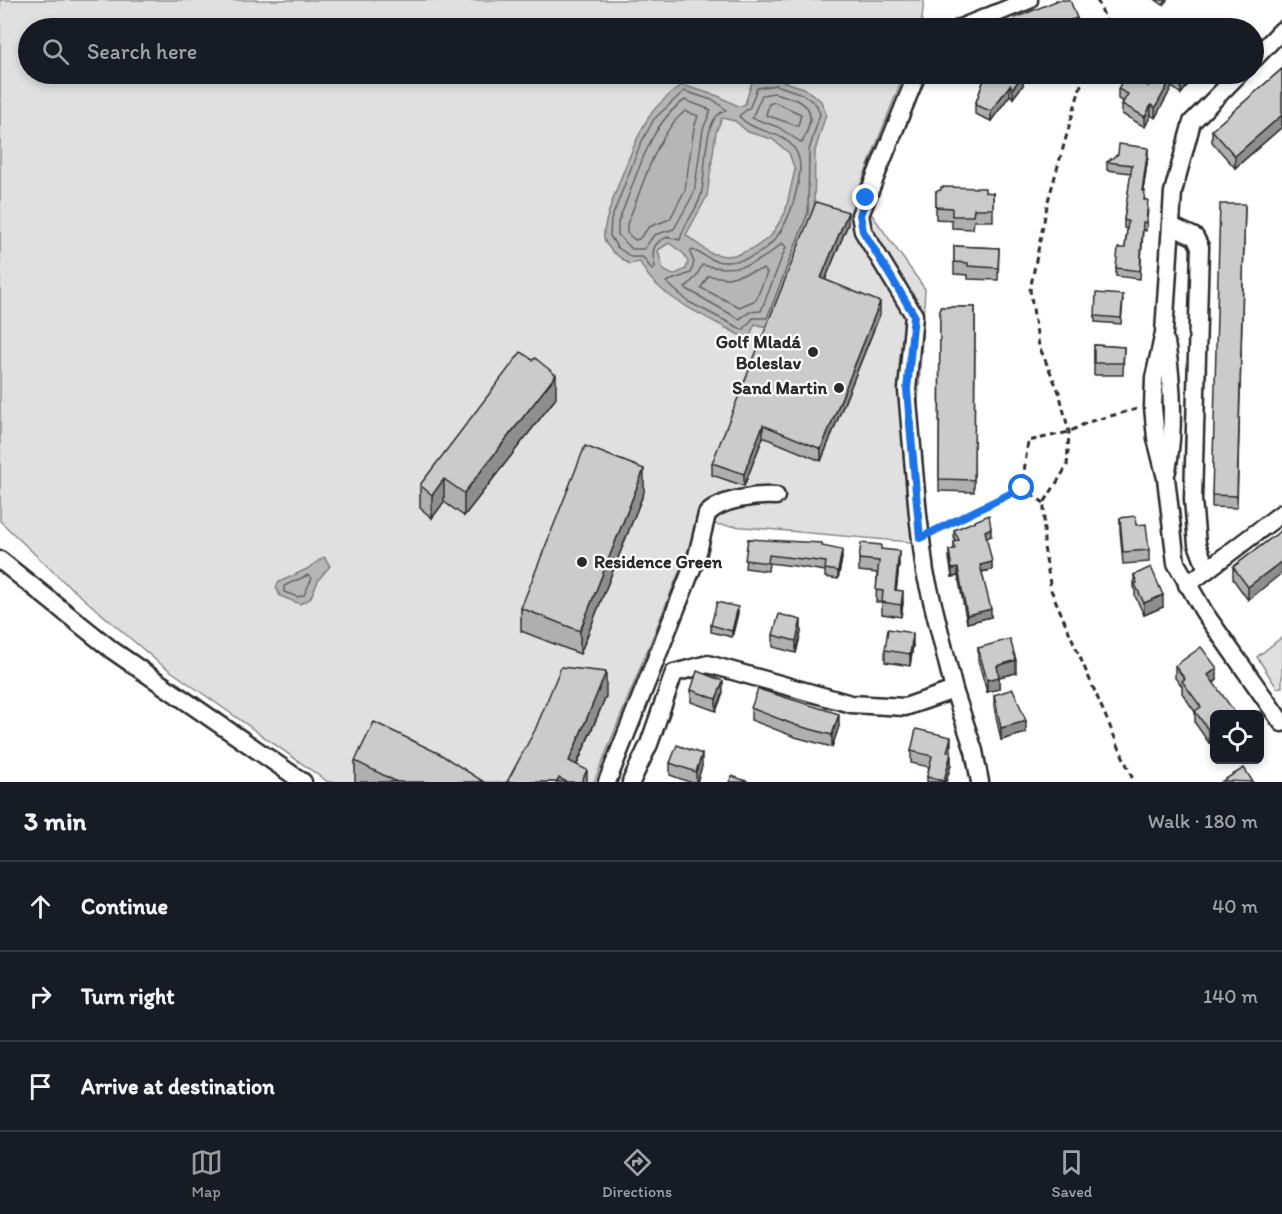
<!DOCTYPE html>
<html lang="en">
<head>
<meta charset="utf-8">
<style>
  body { margin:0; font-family:Itim,sans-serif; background:#242831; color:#f1f3f6 }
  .controls { position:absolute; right:18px; bottom:18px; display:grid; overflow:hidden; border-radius:9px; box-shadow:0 3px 9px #0003 }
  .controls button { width:54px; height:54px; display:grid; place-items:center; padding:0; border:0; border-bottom:2px solid #363941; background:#171b24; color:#f1f3f6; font:30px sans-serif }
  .stop { position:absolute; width:18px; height:18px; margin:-14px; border:4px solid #1a73e8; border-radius:50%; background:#fff }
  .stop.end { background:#1a73e8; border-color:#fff; box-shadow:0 2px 6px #0008 }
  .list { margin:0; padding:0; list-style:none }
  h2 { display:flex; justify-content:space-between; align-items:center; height:78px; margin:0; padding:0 24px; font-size:26px }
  h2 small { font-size:20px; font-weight:400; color:#9ea1a6 }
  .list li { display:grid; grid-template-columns:39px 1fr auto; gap:18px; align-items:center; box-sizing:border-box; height:90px; padding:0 24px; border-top:2px solid #363941 }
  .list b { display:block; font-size:22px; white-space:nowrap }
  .list em { font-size:20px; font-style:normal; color:#9ea1a6 }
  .icon { flex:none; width:33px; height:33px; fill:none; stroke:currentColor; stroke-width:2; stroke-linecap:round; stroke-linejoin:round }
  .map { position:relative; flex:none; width:1282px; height:782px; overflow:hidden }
  .search { position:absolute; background:#171b24; box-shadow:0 3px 9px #0003; left:18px; right:18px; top:18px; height:66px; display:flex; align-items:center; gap:15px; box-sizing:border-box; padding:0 21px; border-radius:33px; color:#9ea1a6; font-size:22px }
  .sheet { height:348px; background:#171b24 }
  nav { display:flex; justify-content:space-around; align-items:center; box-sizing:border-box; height:84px; border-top:2px solid #363941; background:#171b24; font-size:16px; color:#9ea1a6 }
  nav a { display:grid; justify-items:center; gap:3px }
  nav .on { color:#98999b }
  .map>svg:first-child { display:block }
</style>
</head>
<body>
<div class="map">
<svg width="1282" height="782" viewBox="0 0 1282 782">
  <rect width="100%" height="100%" fill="#fff"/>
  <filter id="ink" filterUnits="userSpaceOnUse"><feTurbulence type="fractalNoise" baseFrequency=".0167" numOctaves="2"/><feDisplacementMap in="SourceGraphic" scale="12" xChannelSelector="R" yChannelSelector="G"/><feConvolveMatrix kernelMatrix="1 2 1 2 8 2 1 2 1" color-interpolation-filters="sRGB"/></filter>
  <g filter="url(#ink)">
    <g fill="#e0e0e0" stroke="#868686" stroke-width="1.5">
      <path d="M0,0H924L921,28H28V74H904L857,194L925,289L917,419L931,544L699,523L594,782H328L158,662L63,581L0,521Z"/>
      <path d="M1282,637V687L1277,688L1257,657Z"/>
    </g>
    <g fill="#b6b6b6" stroke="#7e7e7e" stroke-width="1.5" fill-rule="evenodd">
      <path d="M776,79L804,88L821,101L826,114L815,151L814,214L770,328L755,324L748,340C714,319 657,300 640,262L629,264C620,257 607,250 604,238C601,221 638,133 649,117C657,104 670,94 682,85L718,96L740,107L745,104L752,82ZM722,118L735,121L748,132L772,139L789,153L795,170L785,213L771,236L754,248L737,255L725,256L710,253L686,235L707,196L716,132ZM669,243L684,254L688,262L686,269L673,275L663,270L658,250Z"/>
      <path d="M324,557L330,566L319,579L310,599L300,604L280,596L276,587L279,582L307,569Z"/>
    </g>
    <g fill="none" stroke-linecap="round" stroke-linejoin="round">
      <g stroke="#636363" stroke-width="1.5">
        <path d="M776,85L802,94L816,104L820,114L809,150L808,213L767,318H753L743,330L689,302L666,282L691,273L694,262L690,253L692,250C704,254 712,263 726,262C770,261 789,226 797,188C800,175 803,160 794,148C780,129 754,134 739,116L750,107L757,88Z"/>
        <path d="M684,91L715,101L726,110C724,112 721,112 719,114C703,125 706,177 701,195C697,211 683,224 680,240L668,237C652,242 651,252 655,267L652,270L643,257H631L617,247L610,236L611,220L640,145L654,119Z"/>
        <path d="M774,93C809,102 819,108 802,143L778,127L752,118L762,95Z"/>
        <path d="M685,100L711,110L703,129L694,193L674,229L654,235L644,249H632L618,235V222C636,182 647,125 685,100Z"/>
        <path d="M774,102L801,114L798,126L766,115L769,104Z"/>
        <path d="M685,111L698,116L694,128L685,190L670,219L649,227L639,239L635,240L627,233V224C643,188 654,137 685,111Z"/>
        <path d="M782,243L786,247L761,311L750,312L739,319L685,288L696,277L702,265C735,272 757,267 782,243Z"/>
        <path d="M764,269L767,273L756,300L739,307L701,288L708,276L728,278Z"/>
        <path d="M308,575L312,578L304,595L298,597L284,592V586Z"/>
      </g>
      <defs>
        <g id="minor">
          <path d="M960,28L1029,0"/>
          <path d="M1254,59L1282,30"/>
          <path d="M1239,74L1192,122L1173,192L1164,333L1154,378L1153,407L1156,438L1166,478L1176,563L1204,612L1282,723"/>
          <path d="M1171,226L1195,237L1200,247L1193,500L1197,544L1207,570"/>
          <path d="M1166,342C1173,386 1175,427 1167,471"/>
          <path d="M0,560L112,650L303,782"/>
          <path d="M1187,585L1282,513"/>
          <path d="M954,690L974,751L980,782"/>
          <path d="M607,782L697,556L707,514C721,499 756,495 776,496"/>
          <path d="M631,782L649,744L674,673L708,664L851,704L905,707L954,690L925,572L918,515L907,390L914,315L863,231L860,215L917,74"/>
        </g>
      </defs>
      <use href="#minor" stroke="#2b2b2b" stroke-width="21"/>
      <g stroke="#2b2b2b" stroke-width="3" stroke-dasharray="6 4.5" stroke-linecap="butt">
        <path d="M1097,0L1107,22L1104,28"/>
        <path d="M1084,74L1048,201L1030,290L1039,346L1059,392L1069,432L1067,466L1044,503V547L1051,590L1134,782"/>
        <path d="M1022,488L1044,503"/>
        <path d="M935,531L1022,488L1028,441L1069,432L1088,422L1137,409"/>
      </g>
      <use href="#minor" stroke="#fff" stroke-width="16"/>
    </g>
    <g fill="#afafaf" stroke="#2b2b2b" stroke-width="1.5">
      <path d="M1156,0H1167L1163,5Z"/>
      <path d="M1282,69V127L1235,168L1212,142V130Z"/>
      <path d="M982,74H1027L1023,79V85L1013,98L1010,95L991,121L975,114V105L985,77L982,75Z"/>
      <path d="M1158,74H1194V77L1181,94L1172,87L1155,118L1151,115L1145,127L1122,114V104L1124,102L1118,99V89L1148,86Z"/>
      <path d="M1148,156L1143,191L1145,200L1148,208L1146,231L1143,230L1140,279L1116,276V268L1125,248L1127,229L1124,228V220L1131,173L1107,170V162Z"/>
      <path d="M941,190L993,193V221H974L973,229L952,228V220L936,219V191Z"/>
      <path d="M1245,204L1237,508L1212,507V495Z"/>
      <path d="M848,224L825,280L880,314L821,461L763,437L744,486L712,475V463Z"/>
      <path d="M954,246L999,248L998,280L968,279V275L954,274Z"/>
      <path d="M1123,301L1121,324L1095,322V316Z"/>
      <path d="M940,307H975L974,492L939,491Z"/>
      <path d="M1094,345L1124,347L1123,375H1094Z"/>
      <path d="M556,398L464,516L444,502L432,518L420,508V485Z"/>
      <path d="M644,492L580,654L521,631V608Z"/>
      <path d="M1120,518L1136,525L1149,550V562L1123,564L1120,530Z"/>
      <path d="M954,530L991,536L986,538L992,570L982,572L991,617L967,623L958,576L952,577L949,558V550L954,549V542L956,541L954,538Z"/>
      <path d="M1282,530L1248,600L1233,579V567Z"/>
      <path d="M748,539L822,546L842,558L838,579L825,577V571L794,566L769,563L768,571L745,568Z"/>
      <path d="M881,549L899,564L896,591L903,603L901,617L882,614V602H876L877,573L859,571V559Z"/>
      <path d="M1134,575L1163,607L1144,615L1135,596V590L1134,587Z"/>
      <path d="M738,613L732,637L711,632V625Z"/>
      <path d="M801,632L796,653L773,647V635Z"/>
      <path d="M913,645L910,666L885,662V650Z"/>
      <path d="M978,648L1016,673L999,677V689L987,692L978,660Z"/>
      <path d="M1175,666L1217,680L1214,683L1215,740L1209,743L1195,723V712L1182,693V686L1175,678Z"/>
      <path d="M691,690L723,693L716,711L691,702Z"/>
      <path d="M994,695L1026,733L1001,740L994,707Z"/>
      <path d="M606,696L577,765L587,782H507Z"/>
      <path d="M751,708L839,726L832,747L795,737L751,720Z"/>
      <path d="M951,749L950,753L951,765L946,782H927V777L929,767L911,763V751Z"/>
      <path d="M355,761L484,782H355Z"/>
      <path d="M670,763L702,766L697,782H689L670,775Z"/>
    </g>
    <g fill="#8e8e8e" stroke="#2b2b2b" stroke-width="1.5">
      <path d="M1077,18L1076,28H1050Z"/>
      <path d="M1020,74H1027L1023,79V85L1013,98V88Z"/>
      <path d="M1189,74H1194V77L1181,94V84Z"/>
      <path d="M1172,77V87L1155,118V108Z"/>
      <path d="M1010,85V95L991,121V111Z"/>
      <path d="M1151,105V115L1145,127V117Z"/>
      <path d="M1282,115V127L1235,168V156Z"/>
      <path d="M1148,148V156L1142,199V191Z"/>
      <path d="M848,212V224L821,290V278Z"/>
      <path d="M880,302V314L821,461V449Z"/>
      <path d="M556,375V398L464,516V493Z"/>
      <path d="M763,425V437L744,486V474Z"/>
      <path d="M644,469V492L580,654V631Z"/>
      <path d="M444,479V502L432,518V495Z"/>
      <path d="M991,528V536L985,539V531Z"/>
      <path d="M842,550V558L838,579V571Z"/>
      <path d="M899,551V564L895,603V590Z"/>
      <path d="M1282,561V573L1248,600V587Z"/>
      <path d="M992,562V570L980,572V565Z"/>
      <path d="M958,568V576L952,577V569Z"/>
      <path d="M903,591V603L901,617V605Z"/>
      <path d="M1163,595V607L1144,615V603Z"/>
      <path d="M738,607V613L732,637V631Z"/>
      <path d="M991,609V617L967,623V615Z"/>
      <path d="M801,620V632L796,653V641Z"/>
      <path d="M913,633V645L910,666V654Z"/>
      <path d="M1016,660V673L999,677V689L987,692V680L997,666Z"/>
      <path d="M1217,668V680L1208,687V675Z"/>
      <path d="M606,672V696L569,782V761Z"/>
      <path d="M723,681V693L716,711V699Z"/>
      <path d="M839,714V726L832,747V735Z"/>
      <path d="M1026,721V733L1001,740V728Z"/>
      <path d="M1215,728V740L1209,743V731Z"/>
      <path d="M951,737V749L947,764V752Z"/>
      <path d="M951,753V765L946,782H944Z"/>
      <path d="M702,754V766L697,782H696V772Z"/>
      <path d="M587,770V782H581Z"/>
    </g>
    <g fill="#cbcbcb" stroke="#2b2b2b" stroke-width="1.5">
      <path d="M1056,0H1070L1077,18L1050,28H1008L1015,18L1056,1Z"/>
      <path d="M1282,69V115L1235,156L1212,130Z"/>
      <path d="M986,74H1020L1023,75L1013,88L1010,85L991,111L975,105Z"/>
      <path d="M1126,74L1148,86L1158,74H1189L1181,84L1172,77L1155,108L1151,105L1145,117L1122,104L1128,94L1118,89Z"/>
      <path d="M1119,144L1148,148L1142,191H1145L1144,200H1148L1146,223L1143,222L1140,271L1116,268L1118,248H1125L1128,221L1124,220L1132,165L1107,162L1118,154Z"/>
      <path d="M941,187L985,188V192L993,193V209H974L973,216H952V208L936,207V191L941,190Z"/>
      <path d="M816,202L848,212L821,278L880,302L821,449L763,425L744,474L712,463Z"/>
      <path d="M1220,204H1245L1237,496L1212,495Z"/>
      <path d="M954,246L999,248L998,268L968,266V263L954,262Z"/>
      <path d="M1096,293L1123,295L1121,318L1095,316Z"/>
      <path d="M940,307H975L974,480L939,479Z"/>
      <path d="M1094,345L1124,347L1123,363H1094Z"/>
      <path d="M521,352L533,360L535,358L556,375L464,493L444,479L432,495L420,485Z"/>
      <path d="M585,446L644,469L580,631L521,608Z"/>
      <path d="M989,515L991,528L985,531L992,562L980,565L991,609L967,615L958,568L952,569L949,550L955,549L954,542L959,540L954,530Z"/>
      <path d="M1135,516L1136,525L1146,524L1149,550L1123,552L1120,518Z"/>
      <path d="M1282,530V561L1248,587L1233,567Z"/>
      <path d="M748,539L822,543V546L842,550L838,571L825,569L826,562L794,558L769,555L768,563L745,560Z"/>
      <path d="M861,543L881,545V549L899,551L895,590L903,591L901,605L882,602L883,591L876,590L879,561L859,559Z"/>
      <path d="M1151,567L1163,595L1144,603L1135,584L1137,583L1134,575Z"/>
      <path d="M717,602L738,607L732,631L711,625Z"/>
      <path d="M779,614L801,620L796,641L773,635Z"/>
      <path d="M888,629L913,633L910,654L885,650Z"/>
      <path d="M1010,639L1016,660L997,666L999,677L987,680L978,648Z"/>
      <path d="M1201,647L1217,668L1208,675L1236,714H1215V728L1209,731L1195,711L1201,707L1182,681L1185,679L1175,666Z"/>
      <path d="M561,667L606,672L569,761L587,770L581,782H567L559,778L557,782H507L535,730Z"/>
      <path d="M697,671L723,681L716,699L691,690Z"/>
      <path d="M758,689L839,714L832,735L795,725L751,708Z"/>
      <path d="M1013,689L1026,721L1001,728L994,695Z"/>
      <path d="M374,722L440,754L484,782H397L355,761Z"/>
      <path d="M916,729L951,737L947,752L951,753L944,781L927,777L932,756L911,751Z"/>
      <path d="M677,745L702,754L696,772L670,763Z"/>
      <path d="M1244,768L1253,782L1222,781Z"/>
      <path d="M732,776L749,782H729Z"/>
    </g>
  </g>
  <g fill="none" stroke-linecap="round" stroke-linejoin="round" filter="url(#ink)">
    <path stroke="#1a73e8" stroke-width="8" d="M866,198L860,215L863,231L914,315L907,390L920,538L1022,488"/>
  </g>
  <g fill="#2b2b2b" stroke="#fff" stroke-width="2">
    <circle cx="813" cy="352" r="6"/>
    <circle cx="839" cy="388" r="6"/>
    <circle cx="582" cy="562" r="6"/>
  </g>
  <g text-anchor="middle" stroke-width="4.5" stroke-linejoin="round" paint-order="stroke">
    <g font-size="18" font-weight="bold" fill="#2b2b2b" stroke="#fff" text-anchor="end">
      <text x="801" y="348">Golf Mladá<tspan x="801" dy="21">Boleslav</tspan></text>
      <text x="827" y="394">Sand Martin</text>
      <text x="594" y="568" text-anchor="start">Residence Green</text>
    </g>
  </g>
</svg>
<div class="controls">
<button><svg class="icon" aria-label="locate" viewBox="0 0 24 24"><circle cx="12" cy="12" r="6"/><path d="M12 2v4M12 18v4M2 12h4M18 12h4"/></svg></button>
</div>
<div class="stop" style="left:1022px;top:488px"></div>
<div class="stop end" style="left:866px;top:198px"></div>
<div class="search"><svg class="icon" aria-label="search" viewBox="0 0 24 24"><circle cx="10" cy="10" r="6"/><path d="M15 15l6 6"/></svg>Search here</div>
</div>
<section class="sheet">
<h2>3 min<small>Walk · 180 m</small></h2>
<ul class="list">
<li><svg class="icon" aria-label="ahead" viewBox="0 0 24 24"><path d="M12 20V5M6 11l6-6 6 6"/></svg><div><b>Continue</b></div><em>40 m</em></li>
<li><svg class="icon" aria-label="right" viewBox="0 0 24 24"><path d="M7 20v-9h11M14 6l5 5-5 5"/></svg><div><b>Turn right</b></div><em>140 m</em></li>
<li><svg class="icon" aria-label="arrive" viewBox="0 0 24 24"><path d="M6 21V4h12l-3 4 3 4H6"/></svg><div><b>Arrive at destination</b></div></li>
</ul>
</section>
<nav>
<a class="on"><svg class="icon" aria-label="map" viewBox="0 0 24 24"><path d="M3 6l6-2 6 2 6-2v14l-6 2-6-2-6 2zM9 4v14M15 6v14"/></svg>Map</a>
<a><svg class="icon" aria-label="directions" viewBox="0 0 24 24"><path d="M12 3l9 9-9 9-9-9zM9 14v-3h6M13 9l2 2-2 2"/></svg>Directions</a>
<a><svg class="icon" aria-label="saved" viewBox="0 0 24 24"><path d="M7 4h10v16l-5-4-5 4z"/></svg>Saved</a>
</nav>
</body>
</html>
